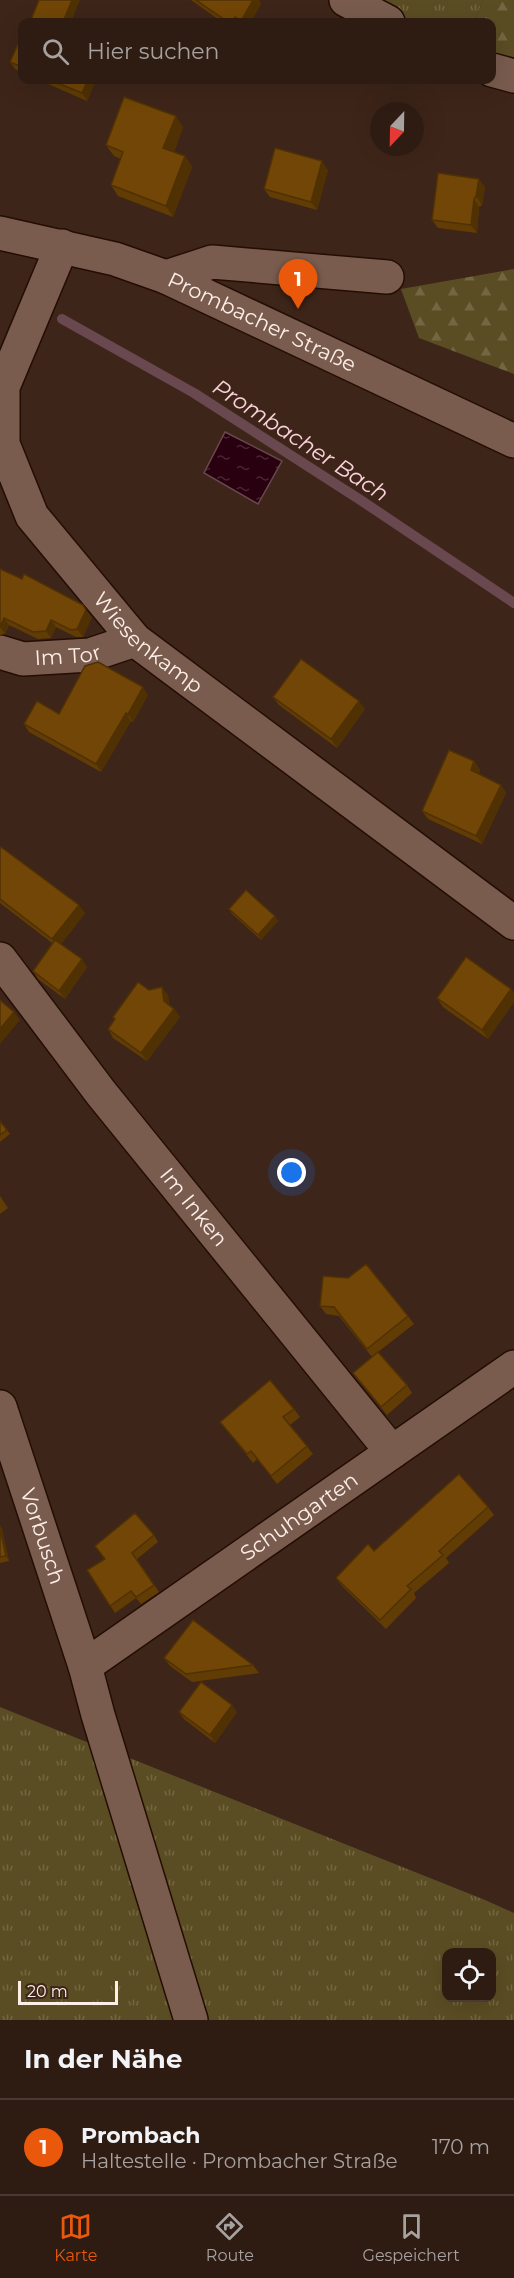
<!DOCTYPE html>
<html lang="de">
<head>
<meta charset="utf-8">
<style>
  body { margin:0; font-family:Montserrat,sans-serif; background:#36251c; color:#f1f3f6 }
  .controls { position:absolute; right:18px; bottom:18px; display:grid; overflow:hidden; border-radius:12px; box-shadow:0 6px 24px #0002 }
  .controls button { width:54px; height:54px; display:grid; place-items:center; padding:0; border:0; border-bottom:2px solid #493a33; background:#2e1c13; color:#f1f3f6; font:30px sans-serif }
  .compass { position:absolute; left:370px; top:102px; width:54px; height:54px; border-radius:50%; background:#2e1c13; box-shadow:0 6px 24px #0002; rotate:202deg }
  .scale { position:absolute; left:18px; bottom:15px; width:100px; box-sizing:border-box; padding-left:6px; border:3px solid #fdefe8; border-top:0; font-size:16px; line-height:21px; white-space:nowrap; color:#fdefe8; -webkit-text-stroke:4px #3e2519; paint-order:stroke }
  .you { position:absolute; left:292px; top:1173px; width:21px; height:21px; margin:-15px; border:4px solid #fff; border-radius:50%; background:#1a73e8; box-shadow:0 0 0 9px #1a73e833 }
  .badge { display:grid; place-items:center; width:39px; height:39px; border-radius:50%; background:#ea580c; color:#fff; font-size:20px; font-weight:700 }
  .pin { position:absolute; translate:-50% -50px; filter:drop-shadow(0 2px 3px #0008) }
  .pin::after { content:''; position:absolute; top:32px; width:21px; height:18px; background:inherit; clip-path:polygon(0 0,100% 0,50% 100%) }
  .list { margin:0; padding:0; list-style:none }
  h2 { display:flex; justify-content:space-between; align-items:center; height:78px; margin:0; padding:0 24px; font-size:26px }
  h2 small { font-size:20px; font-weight:400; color:#a7a1a0 }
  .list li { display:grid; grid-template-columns:39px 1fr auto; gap:18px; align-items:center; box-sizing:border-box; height:96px; padding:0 24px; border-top:2px solid #493a33 }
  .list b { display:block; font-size:22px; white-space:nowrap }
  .list p { margin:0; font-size:20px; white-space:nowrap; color:#a7a1a0 }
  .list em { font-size:20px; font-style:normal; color:#a7a1a0 }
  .icon { flex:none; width:33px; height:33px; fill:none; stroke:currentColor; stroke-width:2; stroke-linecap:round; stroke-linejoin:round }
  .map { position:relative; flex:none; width:514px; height:2020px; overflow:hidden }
  .search { position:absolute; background:#2e1c13; box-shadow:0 6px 24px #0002; left:18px; right:18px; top:18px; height:66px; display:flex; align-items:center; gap:15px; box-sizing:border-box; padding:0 21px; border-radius:12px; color:#a7a1a0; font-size:22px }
  .sheet { height:174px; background:#2e1c13 }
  nav { display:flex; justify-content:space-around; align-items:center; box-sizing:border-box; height:84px; border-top:2px solid #493a33; background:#2e1c13; font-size:16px; color:#a7a1a0 }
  nav a { display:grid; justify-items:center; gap:3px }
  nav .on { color:#ea580c }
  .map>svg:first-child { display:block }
</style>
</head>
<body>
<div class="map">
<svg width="514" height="2020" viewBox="0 0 514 2020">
  <defs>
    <pattern id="grass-tufts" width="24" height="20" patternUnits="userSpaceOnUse" patternTransform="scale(1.5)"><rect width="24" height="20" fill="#5b4d23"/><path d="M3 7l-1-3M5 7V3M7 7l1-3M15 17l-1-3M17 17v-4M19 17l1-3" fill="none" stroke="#736743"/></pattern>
    <pattern id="forest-firs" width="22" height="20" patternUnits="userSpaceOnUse" patternTransform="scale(1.5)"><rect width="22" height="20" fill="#5b4d23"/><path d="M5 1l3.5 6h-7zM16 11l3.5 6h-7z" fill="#736743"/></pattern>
    <pattern id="water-ripples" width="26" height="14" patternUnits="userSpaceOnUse" patternTransform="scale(1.5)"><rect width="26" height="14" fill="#29000f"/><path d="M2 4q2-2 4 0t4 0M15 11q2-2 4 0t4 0" fill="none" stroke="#492632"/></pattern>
  </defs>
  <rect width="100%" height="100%" fill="#3e2519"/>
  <g fill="url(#grass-tufts)" fill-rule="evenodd">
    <path d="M369,0H483L474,22H407L397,18Z"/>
    <path d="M0,1707L94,1745L179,2020H0Z"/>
    <path d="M117,1753L485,1900L514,1913V2020H198ZM446,1952H492V1998H446Z"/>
  </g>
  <g fill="url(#forest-firs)">
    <path d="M483,0H514V62L492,55V22H474Z"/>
    <path d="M514,269V374L419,338L401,289Z"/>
  </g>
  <path fill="url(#water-ripples)" stroke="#694850" stroke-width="1.5" d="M225,432L282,461L258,504L204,473Z"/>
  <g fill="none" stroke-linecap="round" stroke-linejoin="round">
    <path stroke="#694850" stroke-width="10" d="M62,319L194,393L362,501L514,603"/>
    <defs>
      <g id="minor">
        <path d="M346,0L388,22"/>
        <path d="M492,70L514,76"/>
        <path id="s1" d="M0,233L115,259L166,277L514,441"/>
        <path id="s2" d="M62,246L3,387V444L32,516L135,640L514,923"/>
        <path d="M166,277L212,262L387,277"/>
        <path id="s3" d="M0,652L23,659L90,655L135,640"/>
        <path id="s4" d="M0,959L101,1093L392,1452"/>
        <path id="s5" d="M0,1407L85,1666L98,1715L191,2020"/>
        <path id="s6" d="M85,1666L514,1367"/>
      </g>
    </defs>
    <use href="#minor" stroke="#240d03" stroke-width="36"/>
    <use href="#minor" stroke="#795c4e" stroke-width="33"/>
  </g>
  <g fill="#613c05">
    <path d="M191,0H259L261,4L251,22H222Z"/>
    <path d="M22,35V72L15,69L10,62Z"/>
    <path d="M39,80H96L87,101Z"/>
    <path d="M183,127L174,152L185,156L192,167L173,217L118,196L111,185L121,159L114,156L106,145Z"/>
    <path d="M328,170L317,210L270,197L264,189Z"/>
    <path d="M485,187L482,205L479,207L477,233L438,228L432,220Z"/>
    <path d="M0,569L92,617L83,637H76L56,627L51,638L38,639L9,625L5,634L0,635Z"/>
    <path d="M148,695L133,722L131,721L101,772L29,732L24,724L59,714Z"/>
    <path d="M273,697L365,709L337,748L279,705Z"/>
    <path d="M474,761L480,770L478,774L501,785L506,793L482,844L428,819L422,811Z"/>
    <path d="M0,849L85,913L61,944L87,967L65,999L38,979L33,971L52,943L0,903Z"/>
    <path d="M229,909L275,916L278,921L261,940L232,914Z"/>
    <path d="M511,989L514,993V1002L488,1039L443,1007L437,998Z"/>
    <path d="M149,990L168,995L169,1005L174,1009L180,1017L147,1061L113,1038L108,1029L115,1020L113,1017Z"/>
    <path d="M0,1121L10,1134L0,1142Z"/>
    <path d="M0,1196L8,1208L0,1214Z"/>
    <path d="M320,1306L408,1316L414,1324L378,1352L407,1385L412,1393L387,1415L353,1373L372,1357L339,1316L326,1314Z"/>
    <path d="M294,1409L300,1417L290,1425L313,1454L277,1484L257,1459L253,1463L220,1422Z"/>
    <path d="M488,1507L494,1515L446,1558L449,1563L414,1593L416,1598L386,1629L342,1586L336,1578L374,1551Z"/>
    <path d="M0,1526L2,1529L9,1561L0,1563Z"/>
    <path d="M154,1535L158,1542L137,1559L159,1592L141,1604L136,1598L115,1613L87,1570L105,1559L95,1546Z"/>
    <path d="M164,1658L253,1665L259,1673L192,1682L170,1666Z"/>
    <path d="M179,1712H237L215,1743L184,1719Z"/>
  </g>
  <g fill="#4f3104">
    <path d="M72,0H80L71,22H63Z"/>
    <path d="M253,0H259L261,4L251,22H243L241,21Z"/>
    <path d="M235,17L239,22H231Z"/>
    <path d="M88,80H96L87,101L82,93Z"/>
    <path d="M176,116L183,127L171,159L163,148Z"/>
    <path d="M185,156L192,167L173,217L166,206Z"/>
    <path d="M322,161L328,170L317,210L311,202Z"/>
    <path d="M479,179L485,187L482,205L476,196Z"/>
    <path d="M474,199L479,207L477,233L471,225Z"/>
    <path d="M86,610L92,617L83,637L77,629Z"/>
    <path d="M4,618L9,625L5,634L0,627Z"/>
    <path d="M51,620L56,627L51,638L46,631Z"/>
    <path d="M143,687L148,695L133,722L128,714Z"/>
    <path d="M359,701L365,709L337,748L331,739Z"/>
    <path d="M126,713L131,721L101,772L96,764Z"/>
    <path d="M474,761L480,770L477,778L471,770Z"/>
    <path d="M501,785L506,793L482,844L476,836Z"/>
    <path d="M79,905L85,913L58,948L52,939Z"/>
    <path d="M275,916L278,921L261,940L258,935Z"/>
    <path d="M82,959L87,967L65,999L59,991Z"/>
    <path d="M162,987L168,995L170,1009L164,1001Z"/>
    <path d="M511,989L514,993V1002L488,1039L482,1030Z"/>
    <path d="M174,1009L180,1017L147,1061L141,1053Z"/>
    <path d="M14,1012L20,1020L0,1044V1029Z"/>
    <path d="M0,1526L2,1529L9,1561L6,1556Z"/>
    <path d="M232,1705L237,1712L215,1743L210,1735Z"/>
  </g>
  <g fill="#714606" stroke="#4f3104" stroke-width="1.5">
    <path d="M39,0H72L63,22H30Z"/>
    <path d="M196,0H253L241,21L235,17L231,22H228Z"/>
    <path d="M22,35V67L10,62Z"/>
    <path d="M50,80H88L82,93Z"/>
    <path d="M124,97L176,116L163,148L185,156L166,206L111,185L123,152L106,145Z"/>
    <path d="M275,148L322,161L311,202L264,189Z"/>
    <path d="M438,173L479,179L476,196L474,199L471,225L432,220Z"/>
    <path d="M0,569L22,579L24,574L83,605L86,610L77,629L71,630L51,620L46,631L33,632L4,618L0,627Z"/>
    <path d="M301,659L359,701L331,739L273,697Z"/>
    <path d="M98,662L143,687L128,714L126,713L96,764L24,724L37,701L59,714L85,666Z"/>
    <path d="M449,750L474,761L471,770L501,785L476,836L422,811Z"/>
    <path d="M1,847L79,905L52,939L0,899V849Z"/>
    <path d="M246,890L275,916L258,935L229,909Z"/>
    <path d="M55,940L82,959L59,991L33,971Z"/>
    <path d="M466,957L511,989L482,1030L437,998Z"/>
    <path d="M138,982L149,990L162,987L164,1001L174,1009L141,1053L108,1029L115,1019L113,1017Z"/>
    <path d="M0,1000L14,1012L0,1029Z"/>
    <path d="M0,1121L7,1130L0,1135Z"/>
    <path d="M366,1264L408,1316L367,1349L334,1307L320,1306L323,1276L348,1278Z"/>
    <path d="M378,1352L407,1385L381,1407L353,1373Z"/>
    <path d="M270,1380L294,1409L283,1417L307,1446L271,1476L251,1451L247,1454L220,1422Z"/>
    <path d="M459,1474L488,1507L439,1551L443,1555L407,1586L411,1589L380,1620L336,1578L368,1544L374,1551Z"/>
    <path d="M135,1513L154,1535L132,1553L154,1585L136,1597L131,1591L110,1606L87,1570L105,1559L95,1546Z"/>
    <path d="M0,1529L6,1556L0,1557Z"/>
    <path d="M193,1620L253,1665L186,1674L164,1658Z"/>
    <path d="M201,1682L232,1705L210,1735L179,1712Z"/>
  </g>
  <g text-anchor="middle" stroke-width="6" stroke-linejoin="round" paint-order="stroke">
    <g font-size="21" fill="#fdefe8" stroke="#3e2519">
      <text dy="7" stroke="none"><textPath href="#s1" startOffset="278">Prombacher Straße</textPath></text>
      <text dy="7" stroke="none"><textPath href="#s2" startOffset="460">Wiesenkamp</textPath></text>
      <text dy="7" stroke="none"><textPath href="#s3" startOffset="69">Im Tor</textPath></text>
      <text dy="7" stroke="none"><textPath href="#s4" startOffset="315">Im Inken</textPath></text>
      <text dy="7" stroke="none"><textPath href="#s6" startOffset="261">Schuhgarten</textPath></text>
      <text dy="7" stroke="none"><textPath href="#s5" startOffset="136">Vorbusch</textPath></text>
    </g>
    <g font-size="22" font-style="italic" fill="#fcd2dc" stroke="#3e2519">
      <text transform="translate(301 440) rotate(33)" y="8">Prombacher Bach</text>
    </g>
  </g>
</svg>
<div class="controls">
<button><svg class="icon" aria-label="locate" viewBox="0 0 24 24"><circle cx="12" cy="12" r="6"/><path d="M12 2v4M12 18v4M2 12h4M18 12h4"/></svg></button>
</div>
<svg class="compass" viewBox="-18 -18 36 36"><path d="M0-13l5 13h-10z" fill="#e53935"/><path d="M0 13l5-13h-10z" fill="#a7a1a0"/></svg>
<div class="scale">20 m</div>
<div class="you"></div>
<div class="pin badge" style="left:298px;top:309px">1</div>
<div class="search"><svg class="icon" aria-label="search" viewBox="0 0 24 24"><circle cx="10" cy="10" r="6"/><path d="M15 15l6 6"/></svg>Hier suchen</div>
</div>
<section class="sheet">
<h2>In der Nähe<small></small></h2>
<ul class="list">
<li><span class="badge">1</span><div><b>Prombach</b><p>Haltestelle · Prombacher Straße</p></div><em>170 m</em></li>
</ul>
</section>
<nav>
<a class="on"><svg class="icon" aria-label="map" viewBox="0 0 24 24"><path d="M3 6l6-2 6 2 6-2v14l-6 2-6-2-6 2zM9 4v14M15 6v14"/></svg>Karte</a>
<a><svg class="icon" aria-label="directions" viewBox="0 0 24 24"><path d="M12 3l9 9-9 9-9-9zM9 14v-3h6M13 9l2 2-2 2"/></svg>Route</a>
<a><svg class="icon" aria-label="saved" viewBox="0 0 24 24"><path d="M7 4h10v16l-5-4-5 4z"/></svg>Gespeichert</a>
</nav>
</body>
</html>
